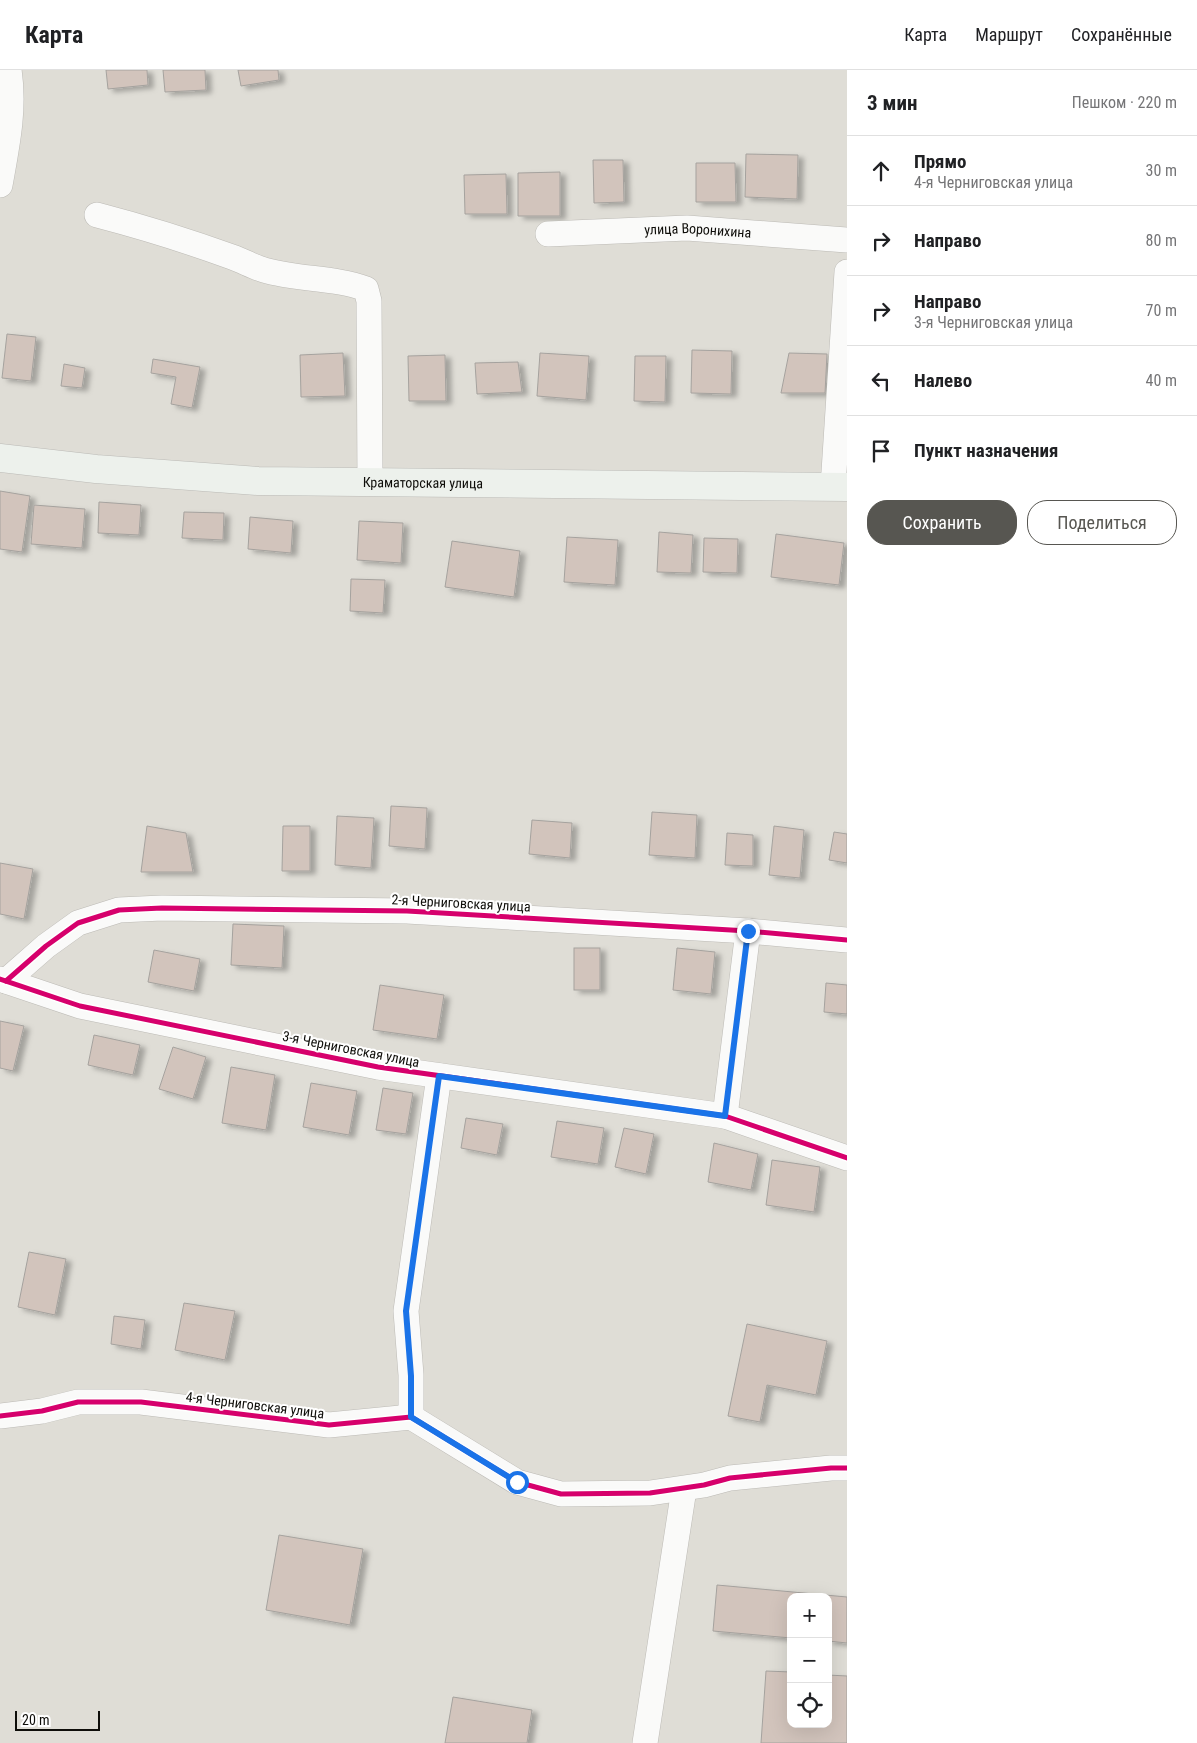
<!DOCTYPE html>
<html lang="ru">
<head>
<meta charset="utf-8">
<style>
  body { margin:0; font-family:"Roboto Condensed",sans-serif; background:#f6f6f6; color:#202124 }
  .controls { position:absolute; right:15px; bottom:15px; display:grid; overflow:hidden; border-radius:10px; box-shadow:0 5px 20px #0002 }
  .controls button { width:45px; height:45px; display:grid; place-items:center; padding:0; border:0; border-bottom:1px solid #e0e0e0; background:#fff; color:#202124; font:25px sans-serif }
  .scale { position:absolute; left:15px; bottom:12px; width:85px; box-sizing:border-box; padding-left:5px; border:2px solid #0e0d09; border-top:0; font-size:14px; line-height:18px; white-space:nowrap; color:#0e0d09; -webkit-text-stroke:4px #fff; paint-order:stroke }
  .stop { position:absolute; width:15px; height:15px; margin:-11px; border:4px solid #1a73e8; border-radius:50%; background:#fff }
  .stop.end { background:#1a73e8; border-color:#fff; box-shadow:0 1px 5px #0008 }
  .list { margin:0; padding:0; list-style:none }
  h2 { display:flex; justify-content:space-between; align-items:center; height:65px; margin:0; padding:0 20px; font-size:21px }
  h2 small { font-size:16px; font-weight:400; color:#757577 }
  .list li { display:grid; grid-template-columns:32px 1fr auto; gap:15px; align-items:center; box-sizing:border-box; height:70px; padding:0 20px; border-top:1px solid #e0e0e0 }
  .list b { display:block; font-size:19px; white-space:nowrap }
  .list p { margin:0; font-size:16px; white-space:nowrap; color:#757577 }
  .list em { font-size:16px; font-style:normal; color:#757577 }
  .actions { display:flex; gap:10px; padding:15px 20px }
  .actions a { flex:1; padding:11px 0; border:1px solid #575651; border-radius:20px; text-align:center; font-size:18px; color:#575651 }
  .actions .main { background:#575651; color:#fff }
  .icon { flex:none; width:28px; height:28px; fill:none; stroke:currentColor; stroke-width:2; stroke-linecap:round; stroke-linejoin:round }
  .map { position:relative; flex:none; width:847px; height:1673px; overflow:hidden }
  header { display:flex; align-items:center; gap:30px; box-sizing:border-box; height:70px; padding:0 25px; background:#fff; border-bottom:1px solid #e0e0e0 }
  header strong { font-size:24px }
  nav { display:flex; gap:28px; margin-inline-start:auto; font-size:18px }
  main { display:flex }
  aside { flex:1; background:#fff }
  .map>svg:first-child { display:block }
</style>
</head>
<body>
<header>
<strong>Карта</strong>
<nav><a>Карта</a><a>Маршрут</a><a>Сохранённые</a></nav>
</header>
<main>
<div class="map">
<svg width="847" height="1673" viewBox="0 0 847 1673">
  <defs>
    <filter id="shadow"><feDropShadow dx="5.5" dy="3" stdDeviation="2.5" flood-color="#0004"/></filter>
  </defs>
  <rect width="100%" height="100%" fill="#dfddd6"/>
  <g fill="#d2c4bc" stroke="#a5a29e" filter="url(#shadow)">
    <path d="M106,0H147L148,15L108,19Z"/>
    <path d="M163,0H205L206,20L165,22Z"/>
    <path d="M238,0H278L279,10L241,16Z"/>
    <path d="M746,84L798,85L797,129L745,127Z"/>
    <path d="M593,90H623L624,132L594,133Z"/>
    <path d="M696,93H735L736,132H696Z"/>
    <path d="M560,102V146H518V103Z"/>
    <path d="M506,104L507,144H465L464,105Z"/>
    <path d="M7,264L36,267L31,311L2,308Z"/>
    <path d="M692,280L732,281L731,324L691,323Z"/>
    <path d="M343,283L345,326L301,327L300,285Z"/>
    <path d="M540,283L589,286L586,330L537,326Z"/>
    <path d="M789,283L827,284L825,323H781Z"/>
    <path d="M445,285L446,331H409L408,286Z"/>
    <path d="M635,286H666L665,332L634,331Z"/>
    <path d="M153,289L200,297L192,338L171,334L176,307L151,303Z"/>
    <path d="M518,292L522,322L477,324L475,293Z"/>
    <path d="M64,294L85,298L82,318L61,316Z"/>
    <path d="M0,421L30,426L22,482L0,479Z"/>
    <path d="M99,432L141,435L139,465L98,463Z"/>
    <path d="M34,435L85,439L82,478L31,474Z"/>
    <path d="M184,442L224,443L223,470L182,468Z"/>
    <path d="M250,447L293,451L291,483L248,479Z"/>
    <path d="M359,451L403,453L401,493L357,490Z"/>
    <path d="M659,462L693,465L691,503L657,502Z"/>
    <path d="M776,464L844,473L839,515L771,507Z"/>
    <path d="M567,467L618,470L615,515L564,512Z"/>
    <path d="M704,468L738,469L737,503L703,502Z"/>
    <path d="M452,471L520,481L514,527L445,517Z"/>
    <path d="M351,509L385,510L383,543L350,541Z"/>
    <path d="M391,736L427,738L425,779L389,776Z"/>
    <path d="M652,742L697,745L695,788L649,785Z"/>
    <path d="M337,746L374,748L371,798L335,795Z"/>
    <path d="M532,750L572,753L570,788L529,784Z"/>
    <path d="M147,756L186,763L193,802H141Z"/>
    <path d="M283,756H310V801H282Z"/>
    <path d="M774,756L804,760L800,808L769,805Z"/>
    <path d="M834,762L847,764V793L829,790Z"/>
    <path d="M727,763L753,765V796L725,795Z"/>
    <path d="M0,793L33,799L24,849L0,844Z"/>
    <path d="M233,854L284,856L282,898L231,895Z"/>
    <rect x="574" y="878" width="26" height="42"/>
    <path d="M677,878L715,882L711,924L673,920Z"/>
    <path d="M154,880L200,889L194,921L148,912Z"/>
    <path d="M826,913L847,915V944L824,942Z"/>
    <path d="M380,915L444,925L437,969L373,960Z"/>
    <path d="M0,951L24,956L13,1001L0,998Z"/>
    <path d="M94,965L140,975L133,1005L88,995Z"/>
    <path d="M173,977L206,987L193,1029L159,1019Z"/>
    <path d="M231,997L275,1005L266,1060L222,1053Z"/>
    <path d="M311,1013L357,1021L349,1065L303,1057Z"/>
    <path d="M383,1018L413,1023L406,1064L376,1060Z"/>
    <path d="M466,1048L503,1054L497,1085L461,1078Z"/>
    <path d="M557,1051L604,1058L598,1094L551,1087Z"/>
    <path d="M624,1058L654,1064L646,1104L615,1097Z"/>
    <path d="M714,1073L758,1084L751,1120L708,1112Z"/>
    <path d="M772,1090L820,1097L814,1142L766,1135Z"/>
    <path d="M29,1182L66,1189L55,1245L18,1237Z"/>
    <path d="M184,1233L235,1241L225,1290L175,1280Z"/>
    <path d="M114,1246L145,1250L141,1279L111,1274Z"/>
    <path d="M747,1254L827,1271L816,1325L767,1315L760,1352L728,1346Z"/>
    <path d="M279,1465L363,1479L350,1555L266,1540Z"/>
    <path d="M717,1515L847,1527V1573L828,1571V1527H791V1568L713,1561Z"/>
    <path d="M766,1601L791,1602V1654H828V1605L847,1606V1673H761Z"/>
    <path d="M453,1627L532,1640L527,1673H445Z"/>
  </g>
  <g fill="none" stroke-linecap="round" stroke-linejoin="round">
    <defs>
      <g id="minor">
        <path d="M0,115C7,76 15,39 9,0"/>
        <path d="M97,145C143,157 188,171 232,187C243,191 254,197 264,200C298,210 334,207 366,219L369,231L370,411"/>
        <path id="s1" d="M548,164L687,158L847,170"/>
        <path d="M833,417L847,202"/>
        <path d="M0,909L80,936L378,997L725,1046L847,1088"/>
        <path d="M6,911L46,876L78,853L119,840L162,838L407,841L748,861L847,870"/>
        <path d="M725,1046L748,861"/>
        <path d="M0,1346L42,1341L78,1332H141L329,1355L411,1347L517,1412L561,1424L650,1423L704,1415L730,1408L831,1398H847"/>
        <path d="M411,1347V1305L406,1241L439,1006"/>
        <path d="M645,1673L684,1419"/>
      </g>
      <g id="primary">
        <path id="s2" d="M0,388L96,399L258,411L847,417"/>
      </g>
    </defs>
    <use href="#minor" stroke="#bcbab5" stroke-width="26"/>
    <use href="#primary" stroke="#bbbab6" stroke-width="29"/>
    <use href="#minor" stroke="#fafaf9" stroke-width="25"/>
    <use href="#primary" stroke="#edf1ec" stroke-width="28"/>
    <defs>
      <g id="cycleway">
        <path d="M0,909L80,936L378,997L725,1046L847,1088"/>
        <path d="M6,911L46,876L78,853L119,840L162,838L407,841L748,861L847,870"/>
        <path d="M0,1346L42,1341L78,1332H141L329,1355L411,1347L517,1412L561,1424L650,1423L704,1415L730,1408L831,1398H847"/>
      </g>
    </defs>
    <use href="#cycleway" stroke="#fff" stroke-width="8"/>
    <use href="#cycleway" stroke="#d6006c" stroke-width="5"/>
  </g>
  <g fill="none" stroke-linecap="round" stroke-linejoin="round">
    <path stroke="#1a73e8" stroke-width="6" d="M517,1412L411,1347V1306L406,1241L439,1006L725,1046L748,861"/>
  </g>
  <g text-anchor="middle" stroke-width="4" stroke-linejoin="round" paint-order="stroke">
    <g font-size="14" fill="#0e0d09" stroke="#fff">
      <text dy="5" stroke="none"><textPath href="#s1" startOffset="150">улица Воронихина</textPath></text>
      <text dy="5" stroke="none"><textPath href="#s2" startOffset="424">Краматорская улица</textPath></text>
      <text transform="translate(461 833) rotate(3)" y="5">2-я Черниговская улица</text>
      <text transform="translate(351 979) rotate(11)" y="5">3-я Черниговская улица</text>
      <text transform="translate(255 1335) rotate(7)" y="5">4-я Черниговская улица</text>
    </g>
  </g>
</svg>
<div class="controls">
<button>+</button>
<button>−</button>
<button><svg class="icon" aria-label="locate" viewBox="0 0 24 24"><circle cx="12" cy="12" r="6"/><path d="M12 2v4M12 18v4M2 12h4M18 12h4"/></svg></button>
</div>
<div class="scale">20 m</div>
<div class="stop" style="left:517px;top:1412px"></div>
<div class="stop end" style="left:748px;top:861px"></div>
</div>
<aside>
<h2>3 мин<small>Пешком · 220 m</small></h2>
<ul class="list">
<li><svg class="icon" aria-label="ahead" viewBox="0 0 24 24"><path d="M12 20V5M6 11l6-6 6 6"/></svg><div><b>Прямо</b><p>4-я Черниговская улица</p></div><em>30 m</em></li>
<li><svg class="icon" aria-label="right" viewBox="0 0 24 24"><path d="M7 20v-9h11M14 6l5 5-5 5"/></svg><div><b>Направо</b></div><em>80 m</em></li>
<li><svg class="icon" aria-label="right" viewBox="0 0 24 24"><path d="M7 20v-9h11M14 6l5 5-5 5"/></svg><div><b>Направо</b><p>3-я Черниговская улица</p></div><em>70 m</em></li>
<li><svg class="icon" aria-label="left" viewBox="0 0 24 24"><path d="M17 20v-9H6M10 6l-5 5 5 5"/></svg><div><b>Налево</b></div><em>40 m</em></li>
<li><svg class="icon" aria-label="arrive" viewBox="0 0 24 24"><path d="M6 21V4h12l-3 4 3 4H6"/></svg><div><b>Пункт назначения</b></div></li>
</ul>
<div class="actions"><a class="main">Сохранить</a><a>Поделиться</a></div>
</aside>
</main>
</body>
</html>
